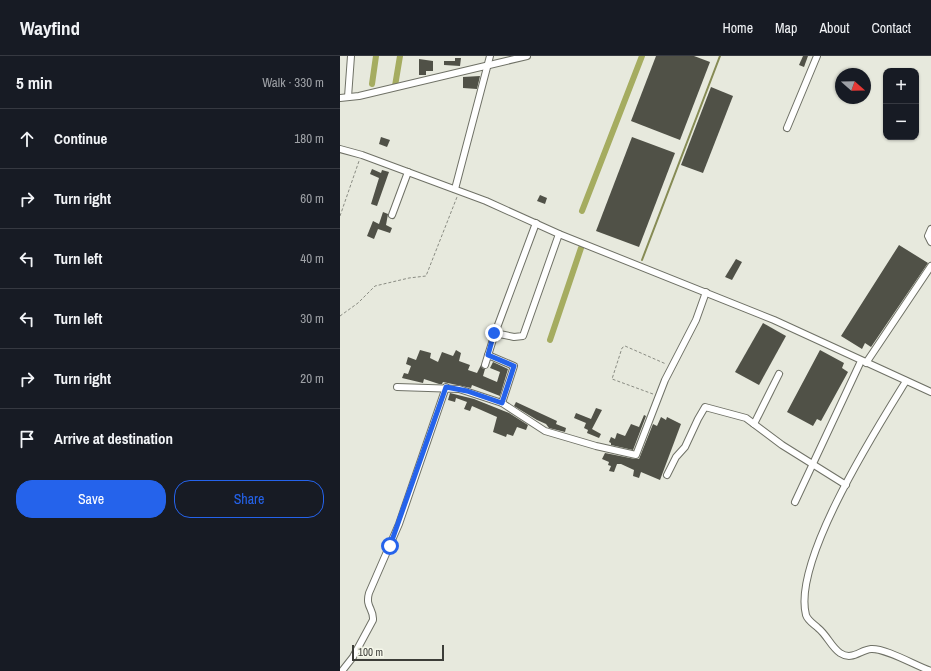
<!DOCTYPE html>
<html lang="en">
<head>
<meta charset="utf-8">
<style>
  body { margin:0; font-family:"Archivo Narrow",sans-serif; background:#242831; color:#f1f3f6 }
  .controls { position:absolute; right:12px; top:12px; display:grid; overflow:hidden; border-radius:8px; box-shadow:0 1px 3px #0004 }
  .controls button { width:36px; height:36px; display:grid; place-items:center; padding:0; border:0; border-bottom:1px solid #363941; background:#171b24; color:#f1f3f6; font:20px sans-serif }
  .compass { position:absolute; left:495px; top:12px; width:36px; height:36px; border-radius:50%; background:#171b24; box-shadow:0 1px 3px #0004; rotate:110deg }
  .scale { position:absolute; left:12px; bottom:10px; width:92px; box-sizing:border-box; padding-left:4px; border:2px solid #3c3d38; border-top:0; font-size:11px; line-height:14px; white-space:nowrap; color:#3c3d38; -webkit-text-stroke:3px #f5f7ea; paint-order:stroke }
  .stop { position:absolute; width:12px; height:12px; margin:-9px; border:3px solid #2563eb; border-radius:50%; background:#fff }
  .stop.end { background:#2563eb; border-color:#fff; box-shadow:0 1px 4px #0008 }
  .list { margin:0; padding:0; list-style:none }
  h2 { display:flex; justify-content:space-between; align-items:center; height:52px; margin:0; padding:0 16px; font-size:17px }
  h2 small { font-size:13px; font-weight:400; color:#9ea1a6 }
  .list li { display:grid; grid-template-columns:26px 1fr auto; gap:12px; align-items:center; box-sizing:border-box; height:60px; padding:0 16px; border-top:1px solid #363941 }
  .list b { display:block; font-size:15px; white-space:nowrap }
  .list em { font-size:13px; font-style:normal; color:#9ea1a6 }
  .actions { display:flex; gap:8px; padding:12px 16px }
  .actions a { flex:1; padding:9px 0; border:1px solid #2563eb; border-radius:16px; text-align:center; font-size:14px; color:#2563eb }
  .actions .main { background:#2563eb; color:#fff }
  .icon { flex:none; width:22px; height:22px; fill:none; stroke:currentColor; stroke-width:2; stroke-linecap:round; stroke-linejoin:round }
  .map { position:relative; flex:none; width:591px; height:615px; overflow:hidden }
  header { display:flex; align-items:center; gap:24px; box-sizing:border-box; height:56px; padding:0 20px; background:#171b24; border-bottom:1px solid #363941 }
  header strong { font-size:19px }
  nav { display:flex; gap:22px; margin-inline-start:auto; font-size:14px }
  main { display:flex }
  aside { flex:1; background:#171b24 }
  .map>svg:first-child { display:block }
</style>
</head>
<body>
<header>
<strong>Wayfind</strong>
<nav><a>Home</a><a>Map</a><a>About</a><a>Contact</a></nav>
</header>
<main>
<aside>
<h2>5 min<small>Walk · 330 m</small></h2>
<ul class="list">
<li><svg class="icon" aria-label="ahead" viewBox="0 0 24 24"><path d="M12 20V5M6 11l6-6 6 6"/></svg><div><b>Continue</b></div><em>180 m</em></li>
<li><svg class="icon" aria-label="right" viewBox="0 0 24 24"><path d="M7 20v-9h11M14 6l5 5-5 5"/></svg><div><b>Turn right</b></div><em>60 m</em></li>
<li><svg class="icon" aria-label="left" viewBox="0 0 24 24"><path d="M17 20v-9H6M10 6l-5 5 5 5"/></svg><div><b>Turn left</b></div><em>40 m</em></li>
<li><svg class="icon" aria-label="left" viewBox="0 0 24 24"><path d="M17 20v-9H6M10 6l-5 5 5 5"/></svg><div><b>Turn left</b></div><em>30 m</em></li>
<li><svg class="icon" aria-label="right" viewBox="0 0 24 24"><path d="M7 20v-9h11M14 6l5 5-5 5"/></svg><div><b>Turn right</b></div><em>20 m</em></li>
<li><svg class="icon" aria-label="arrive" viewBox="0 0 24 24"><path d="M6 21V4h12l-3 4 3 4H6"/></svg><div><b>Arrive at destination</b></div></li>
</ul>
<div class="actions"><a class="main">Save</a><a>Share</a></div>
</aside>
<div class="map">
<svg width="591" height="615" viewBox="0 0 591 615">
  <rect width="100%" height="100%" fill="#e7e9dd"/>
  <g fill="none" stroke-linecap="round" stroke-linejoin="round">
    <path stroke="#868b54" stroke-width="2" d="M302,204L380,0"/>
    <g stroke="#a5ac60" stroke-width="6">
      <path d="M32,28L36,0"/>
      <path d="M55,30L60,0"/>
      <path d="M242,155L302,0"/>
      <path d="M210,284L241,192"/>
    </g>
  </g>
  <g fill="#505147">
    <path d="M316,0H354L370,6L340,84L291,65Z"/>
    <path d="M463,0H468L464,11L459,9Z"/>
    <path d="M115,2H121L120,10L104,9V5H115Z"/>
    <path d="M79,3L93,5V15H86V19H79Z"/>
    <path d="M140,20L137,33L123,32V21Z"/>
    <path d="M371,31L393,40L363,117L341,109Z"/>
    <path d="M41,81L50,84L47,91L39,88Z"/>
    <path d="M292,81L335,97L299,191L256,175Z"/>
    <path d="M32,113L41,117L42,114L49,116L37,150L31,148L39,122L30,118Z"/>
    <path d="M200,139L207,142L205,148L197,145Z"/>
    <path d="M43,156L48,158L46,169L52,172L50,177L38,173L34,183L27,180L33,165L39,168Z"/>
    <path d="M559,189L588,207L531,291L525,287L522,293L501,280Z"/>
    <path d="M396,203L402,206L392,224L385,221Z"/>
    <path d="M423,267L446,280L419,329L395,316Z"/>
    <path d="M80,294L91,297L90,302L98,306L102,296L113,300L116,294L121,297L119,305L130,309L128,314L137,317L141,309L142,312L145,313L143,320L157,326L160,316L150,312L153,306L168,313L160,340L132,329L131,332L103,326L102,328H99L84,323L83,327L62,322L64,317L68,318L71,310L66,308L68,301L76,304Z"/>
    <path d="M480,294L504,307L502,312L508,316L481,365L477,363L473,370L447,356Z"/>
    <path d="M110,337L134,343L169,357L188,369L186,374L177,371L173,380L167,378L166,381L153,376L157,361L132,350L130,355L124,353L127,346L116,342L115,346L108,344Z"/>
    <path d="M176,346L217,365L216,368L226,372L225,376L209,372L206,368L197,364L174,350Z"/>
    <path d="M256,352L262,354L252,373L261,378L259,382L247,377L248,374L244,372L246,367L234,362L236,357L251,363Z"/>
    <path d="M304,359L306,360L293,394L271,389V387L269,386L271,381L275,383L277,377L285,380L291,368L299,371Z"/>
    <path d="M321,361L326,364L327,361L341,368L320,424L301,416L299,422L293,420L294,414L281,408H277L274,416L269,415L271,410L268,409L269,406L262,403L265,397L295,403H299L313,368L317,370Z"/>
  </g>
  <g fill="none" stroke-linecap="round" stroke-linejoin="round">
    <defs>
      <g id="minor">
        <path d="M8,41L11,0"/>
        <path d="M0,42L19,40L187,0"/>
        <path d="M447,72L477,0"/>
        <path d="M0,93L22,99L146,145L219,178L434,264L591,336"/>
        <path d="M115,133L150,0"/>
        <path d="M52,159L68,116"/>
        <path d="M591,173L588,180L591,186"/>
        <path d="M155,277L196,167"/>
        <path d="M148,299L174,310L162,347L205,375L256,390L296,399L325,324L356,264L366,236"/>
        <path d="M526,307L591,210"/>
        <path d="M145,309L155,277L174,281L183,280L219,178"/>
        <path d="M566,325C537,372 452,505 466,559C468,565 474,568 478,572C487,579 491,591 500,597C512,605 520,594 531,593C546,592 576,610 591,615"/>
        <path d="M57,331L119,333L162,347"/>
        <path d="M414,368L439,318"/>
        <path d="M327,419L336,401L345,391L358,363L365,351L406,362L442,389L506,429"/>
        <path d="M455,446L521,305"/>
        <path d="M2,615L13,601L33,564C34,553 25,551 29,537L59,468L106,331"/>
      </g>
    </defs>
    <use href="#minor" stroke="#6f7166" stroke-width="8"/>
    <g stroke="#8a8c83" stroke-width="1" stroke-dasharray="3 2" stroke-linecap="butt">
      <path d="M0,160L19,105"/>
      <path d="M0,260L18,247L35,230L69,222L86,220L117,141"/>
      <path d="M313,338L272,323L282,292L285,290L326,308"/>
    </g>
    <use href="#minor" stroke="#fff" stroke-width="6"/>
  </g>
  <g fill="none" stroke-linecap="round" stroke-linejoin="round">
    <path stroke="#2563eb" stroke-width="5" d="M50,490L106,331L127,335L162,347L174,310L148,299L154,277"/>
  </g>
</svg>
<div class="controls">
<button>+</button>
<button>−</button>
</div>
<svg class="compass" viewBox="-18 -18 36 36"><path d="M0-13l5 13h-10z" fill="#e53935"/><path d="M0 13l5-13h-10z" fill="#9ea1a6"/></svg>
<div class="scale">100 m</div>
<div class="stop" style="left:50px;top:490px"></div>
<div class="stop end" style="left:154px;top:277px"></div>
</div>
</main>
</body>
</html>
